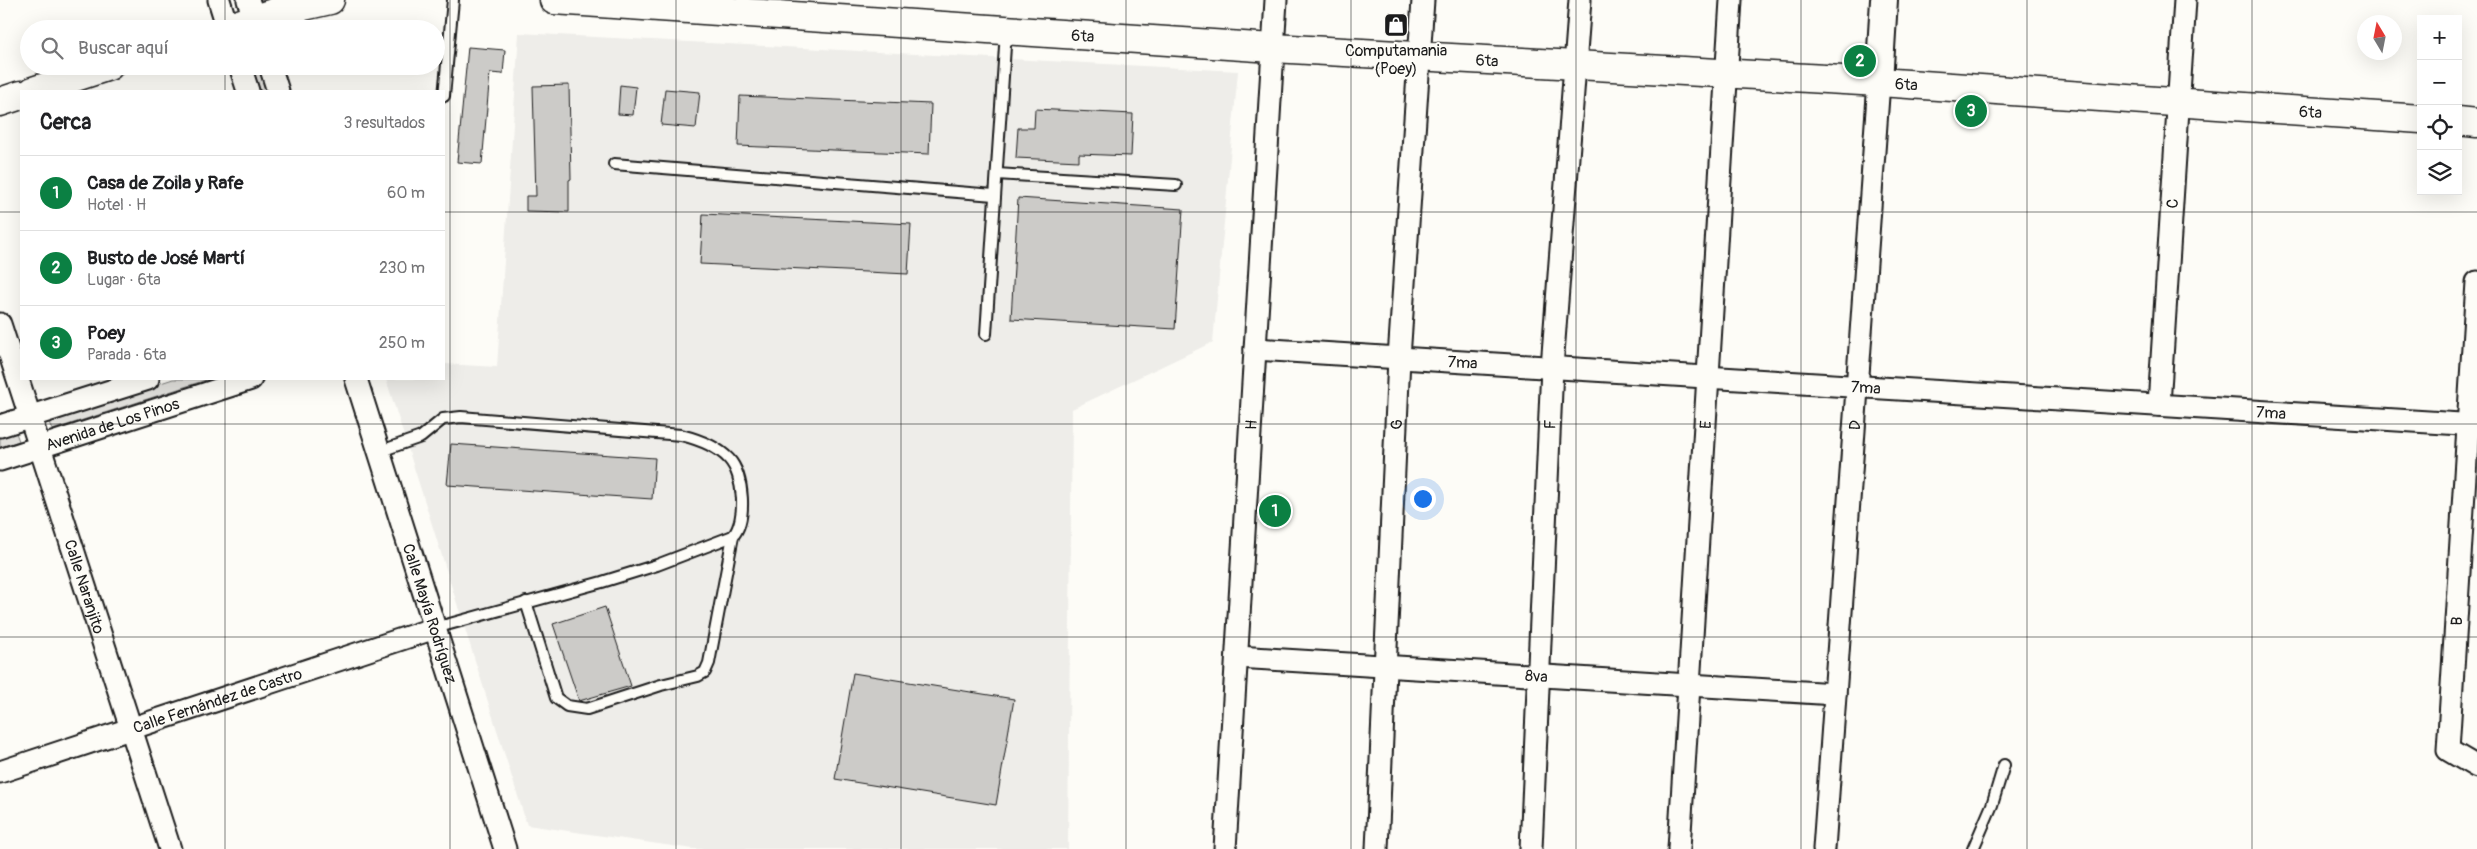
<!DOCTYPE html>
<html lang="es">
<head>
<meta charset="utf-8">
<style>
  body { margin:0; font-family:Pangolin,sans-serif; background:#f6f6f6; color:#202124 }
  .controls { position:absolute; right:15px; top:15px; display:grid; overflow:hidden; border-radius:0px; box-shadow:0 5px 20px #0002 }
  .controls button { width:45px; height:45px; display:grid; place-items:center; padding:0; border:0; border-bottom:1px solid #e0e0e0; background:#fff; color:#202124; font:25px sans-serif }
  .compass { position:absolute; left:2357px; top:15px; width:45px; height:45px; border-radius:50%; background:#fff; box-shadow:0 5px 20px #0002; rotate:350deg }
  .you { position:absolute; left:1422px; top:498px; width:18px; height:18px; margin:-12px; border:4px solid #fff; border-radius:50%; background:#1a73e8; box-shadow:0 0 0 8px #1a73e833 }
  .badge { display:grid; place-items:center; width:32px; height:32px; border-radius:50%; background:#0b8043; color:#fff; font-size:16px; font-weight:700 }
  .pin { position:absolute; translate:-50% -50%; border:2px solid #fff; box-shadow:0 1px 5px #0006 }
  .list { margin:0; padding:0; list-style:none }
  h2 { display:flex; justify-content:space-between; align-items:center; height:65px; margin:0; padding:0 20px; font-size:21px }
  h2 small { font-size:16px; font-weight:400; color:#757577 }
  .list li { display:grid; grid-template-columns:32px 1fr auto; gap:15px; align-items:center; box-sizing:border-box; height:75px; padding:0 20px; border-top:1px solid #e0e0e0 }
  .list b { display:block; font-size:19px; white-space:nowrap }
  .list p { margin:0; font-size:16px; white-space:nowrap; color:#757577 }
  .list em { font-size:16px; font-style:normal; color:#757577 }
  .icon { flex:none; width:28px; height:28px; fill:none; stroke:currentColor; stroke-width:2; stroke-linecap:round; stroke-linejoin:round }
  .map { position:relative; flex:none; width:2477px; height:849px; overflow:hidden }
  .search { position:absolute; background:#fff; box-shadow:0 5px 20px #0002; left:20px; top:20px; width:425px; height:55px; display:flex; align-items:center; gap:12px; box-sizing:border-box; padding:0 18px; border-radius:28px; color:#757577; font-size:19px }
  .panel { position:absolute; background:#fff; box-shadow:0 5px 20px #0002; left:20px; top:90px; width:425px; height:290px; border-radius:0px }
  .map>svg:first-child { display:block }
</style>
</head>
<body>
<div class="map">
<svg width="2477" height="849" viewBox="0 0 2477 849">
  <rect width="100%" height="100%" fill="#fdfcf7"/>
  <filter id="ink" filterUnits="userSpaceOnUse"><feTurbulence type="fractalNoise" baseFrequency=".02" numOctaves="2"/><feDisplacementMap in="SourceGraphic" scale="10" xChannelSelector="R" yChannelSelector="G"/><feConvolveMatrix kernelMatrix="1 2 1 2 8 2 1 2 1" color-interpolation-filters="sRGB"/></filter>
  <g filter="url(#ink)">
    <path fill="#eeede9" d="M519,33L1238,71L1213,342L1072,409L1068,849H693L527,825L386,379H444V364L497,367Z"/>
    <g fill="#e0dfdb" stroke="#7e7e7c">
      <path d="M247,66H264L272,91H255Z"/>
      <path d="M173,379H209L52,430L48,420Z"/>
      <path d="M15,430L19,441L0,447V435Z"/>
    </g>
    <g fill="#cccbc8" stroke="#1c1c1c">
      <path d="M468,47L505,50L503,74L490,73L482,164L457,162Z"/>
      <path d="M569,85L571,179L569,180V212L526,211V196H536L533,86Z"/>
      <path d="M620,85L636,87L633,115L618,114Z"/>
      <path d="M665,89L700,92L696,128L661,125Z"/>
      <path d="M740,96L931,104L929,154L738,146Z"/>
      <path d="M1035,109L1133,114L1131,156L1079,154V161L1016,158L1018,128H1034Z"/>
      <path d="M1018,198L1183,209L1175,329L1011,319Z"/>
      <path d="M703,214L911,224L908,274L700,264Z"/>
      <path d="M451,444L655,458L652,499L447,485Z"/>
      <path d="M605,607L631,686L579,701L553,624Z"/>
      <path d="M853,673L1014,699L996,805L835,779Z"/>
    </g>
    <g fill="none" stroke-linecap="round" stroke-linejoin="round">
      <defs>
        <g id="service">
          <path d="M444,96L453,0"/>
          <path d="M614,164L994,195"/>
          <path d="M997,174L1176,185"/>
          <path d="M986,334L1006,31"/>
          <path d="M378,452L421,437L443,419L461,417L681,435C697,439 717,446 729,459C744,475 747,520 733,536L657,565L602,582L435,628"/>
          <path d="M526,602L556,698L567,706L587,709L661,685L698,676L705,672L709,663L733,536"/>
          <path d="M1973,849L1992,805L2004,765"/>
        </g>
        <g id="minor">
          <path d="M219,0L228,29"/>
          <path d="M248,0L258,29"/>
          <path d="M240,66L248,91"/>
          <path d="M270,66L278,91"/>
          <path d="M2477,282L2448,750L2477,767"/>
          <path id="s1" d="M0,324L170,849"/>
          <path id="s2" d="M1255,349L2477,425"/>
          <path id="s3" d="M356,379L505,849"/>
          <path id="s4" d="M2159,405L2185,0"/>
          <path d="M0,426L148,379"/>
          <path id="s5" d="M0,460L251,379"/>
          <path id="s6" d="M1237,657L1835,694"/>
          <path id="s7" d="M0,772L435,628"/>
          <path id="s8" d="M1225,849L1276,0"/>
          <path id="s9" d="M1377,849L1399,358L1423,0"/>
          <path id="s10" d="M1531,849L1552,367L1580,0"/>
          <path id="s11" d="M1679,849L1731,0"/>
          <path id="s12" d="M1824,849L1879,82"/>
        </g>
        <path id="tertiary" d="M1879,82L1884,0"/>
        <g id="secondary">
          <path id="s13" d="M554,0L1273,48L1879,82L2421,119"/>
          <path d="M223,29L273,13L330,0"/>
          <path d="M33,91L109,66"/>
          <path d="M0,102L21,95"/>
          <path d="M2458,121L2477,123"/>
        </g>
      </defs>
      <use href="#service" stroke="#1c1c1c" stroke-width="14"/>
      <use href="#minor" stroke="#1c1c1c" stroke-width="25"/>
      <use href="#tertiary" stroke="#1c1c1c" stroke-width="30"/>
      <use href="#secondary" stroke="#1c1c1c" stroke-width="31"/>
      <use href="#service" stroke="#fdfcf7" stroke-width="10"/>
      <use href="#minor" stroke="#fdfcf7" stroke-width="21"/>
      <use href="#tertiary" stroke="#fdfcf7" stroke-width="26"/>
      <use href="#secondary" stroke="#fdfcf7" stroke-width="28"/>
    </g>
  </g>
  <path fill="none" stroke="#1c1c1c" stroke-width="1" stroke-opacity="0.55" d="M225,0V29M450,0V849M676,0V849M901,0V849M1126,0V849M1351,0V849M1576,0V849M1801,0V849M2027,0V849M2252,0V849M225,66V91M0,212H21M444,212H2477M225,379V849M0,424H2477M0,637H2477"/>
  <defs>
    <symbol id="shop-square" viewBox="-11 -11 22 22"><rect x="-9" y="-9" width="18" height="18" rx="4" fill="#1c1c1c" stroke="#fdfcf7"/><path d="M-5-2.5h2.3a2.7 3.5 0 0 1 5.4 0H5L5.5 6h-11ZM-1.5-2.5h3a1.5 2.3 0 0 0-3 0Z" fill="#fff"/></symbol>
  </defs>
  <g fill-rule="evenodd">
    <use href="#shop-square" x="1382" y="11" width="28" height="28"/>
  </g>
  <g text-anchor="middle" stroke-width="4" stroke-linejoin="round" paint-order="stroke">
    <g font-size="16" fill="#1c1c1c" stroke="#fdfcf7">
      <text dy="6" stroke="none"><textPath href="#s13" startOffset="530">6ta</textPath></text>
      <text dy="6" stroke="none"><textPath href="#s13" startOffset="935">6ta</textPath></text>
      <text dy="6" stroke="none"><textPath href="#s13" startOffset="1355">6ta</textPath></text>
      <text dy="6" stroke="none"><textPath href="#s13" startOffset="1760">6ta</textPath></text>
      <text dy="6" stroke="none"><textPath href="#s4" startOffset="202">C</textPath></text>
      <text dy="6" stroke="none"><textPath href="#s2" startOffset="208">7ma</textPath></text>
      <text dy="6" stroke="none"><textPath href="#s2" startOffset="612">7ma</textPath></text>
      <text dy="6" stroke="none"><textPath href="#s2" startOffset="1018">7ma</textPath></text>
      <text dy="6" stroke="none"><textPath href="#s5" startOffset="118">Avenida de Los Pinos</textPath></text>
      <text dy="6" stroke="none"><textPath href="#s9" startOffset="425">G</textPath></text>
      <text dy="6" stroke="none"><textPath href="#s10" startOffset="425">F</textPath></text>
      <text dy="6" stroke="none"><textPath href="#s8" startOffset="425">H</textPath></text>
      <text dy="6" stroke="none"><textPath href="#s11" startOffset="425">E</textPath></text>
      <text dy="6" stroke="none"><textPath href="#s12" startOffset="425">D</textPath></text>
      <text dy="6" stroke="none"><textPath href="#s1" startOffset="276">Calle Naranjito</textPath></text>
      <text dy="6" stroke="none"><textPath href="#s3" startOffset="246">Calle Mayía Rodríguez</textPath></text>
      <text transform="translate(2456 621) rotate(-86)" y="6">B</text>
      <text dy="6" stroke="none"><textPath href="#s6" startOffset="300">8va</textPath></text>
      <text dy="6" stroke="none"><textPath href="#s7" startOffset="229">Calle Fernández de Castro</textPath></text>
    </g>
    <g font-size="16" fill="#1c1c1c" stroke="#fdfcf7">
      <text x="1396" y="56">Computamania<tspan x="1396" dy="18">(Poey)</tspan></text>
    </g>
  </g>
</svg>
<div class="controls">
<button>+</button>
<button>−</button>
<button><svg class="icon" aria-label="locate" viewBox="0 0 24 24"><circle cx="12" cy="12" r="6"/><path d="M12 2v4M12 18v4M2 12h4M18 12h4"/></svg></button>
<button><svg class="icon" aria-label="layers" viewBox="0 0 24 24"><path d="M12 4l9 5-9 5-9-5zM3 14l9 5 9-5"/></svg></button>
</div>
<svg class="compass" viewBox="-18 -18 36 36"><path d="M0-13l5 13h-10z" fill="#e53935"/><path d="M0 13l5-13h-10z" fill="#757577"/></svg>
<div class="you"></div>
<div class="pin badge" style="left:1275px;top:511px">1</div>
<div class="pin badge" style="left:1860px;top:61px">2</div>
<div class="pin badge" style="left:1971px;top:111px">3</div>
<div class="search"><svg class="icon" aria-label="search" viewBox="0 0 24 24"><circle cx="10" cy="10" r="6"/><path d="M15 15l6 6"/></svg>Buscar aquí</div>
<section class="panel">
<h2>Cerca<small>3 resultados</small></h2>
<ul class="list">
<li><span class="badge">1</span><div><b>Casa de Zoila y Rafe</b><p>Hotel · H</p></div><em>60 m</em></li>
<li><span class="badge">2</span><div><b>Busto de José Martí</b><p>Lugar · 6ta</p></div><em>230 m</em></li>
<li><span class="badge">3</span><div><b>Poey</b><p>Parada · 6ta</p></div><em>250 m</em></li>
</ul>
</section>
</div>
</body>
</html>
